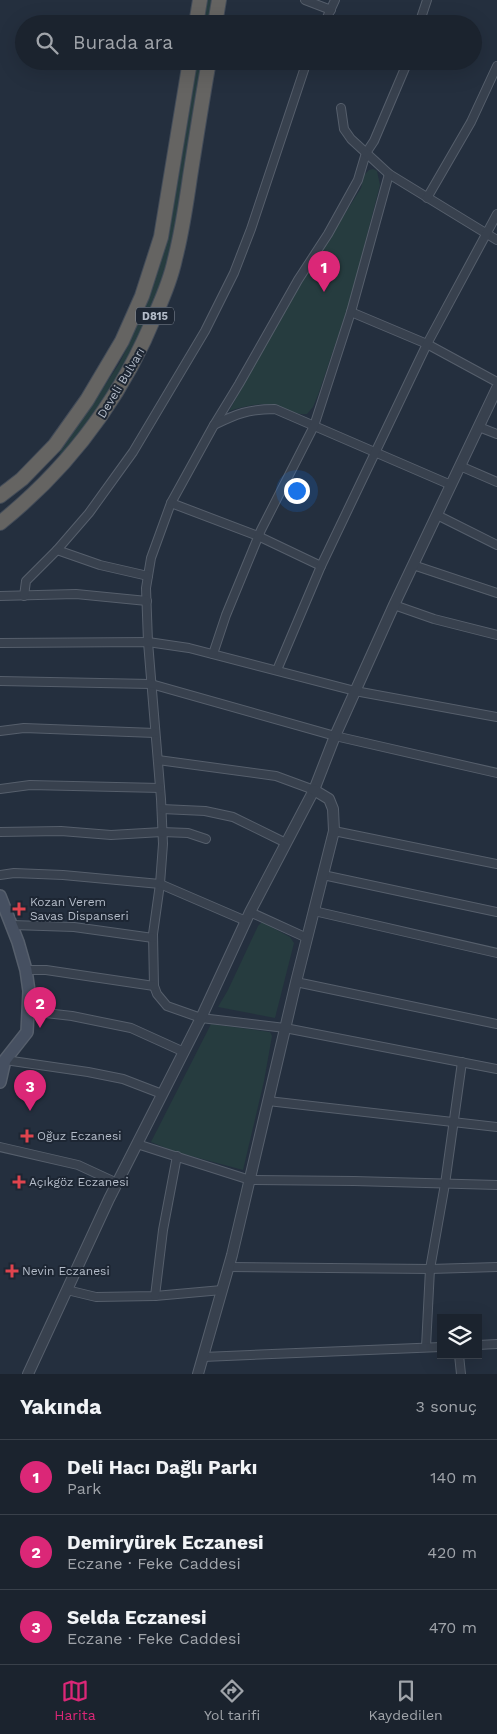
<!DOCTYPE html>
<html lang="tr">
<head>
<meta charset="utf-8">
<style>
  body { margin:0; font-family:"Work Sans",sans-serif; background:#242b36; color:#f1f3f6 }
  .controls { position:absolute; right:15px; bottom:15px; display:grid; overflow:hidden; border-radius:0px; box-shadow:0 5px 20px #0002 }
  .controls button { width:45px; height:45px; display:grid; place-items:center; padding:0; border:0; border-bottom:1px solid #39404a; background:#1b232e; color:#f1f3f6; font:25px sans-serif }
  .you { position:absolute; left:296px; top:490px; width:18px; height:18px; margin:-12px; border:4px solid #fff; border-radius:50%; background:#1a73e8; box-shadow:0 0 0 8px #1a73e833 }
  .badge { display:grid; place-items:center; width:32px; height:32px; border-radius:50%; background:#db2777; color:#fff; font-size:16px; font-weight:700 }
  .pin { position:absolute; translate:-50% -41px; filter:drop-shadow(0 1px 2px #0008) }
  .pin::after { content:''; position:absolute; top:26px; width:18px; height:15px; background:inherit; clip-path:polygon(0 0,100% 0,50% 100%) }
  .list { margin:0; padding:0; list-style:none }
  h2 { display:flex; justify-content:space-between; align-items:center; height:65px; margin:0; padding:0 20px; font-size:21px }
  h2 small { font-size:16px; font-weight:400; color:#a0a4aa }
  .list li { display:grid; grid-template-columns:32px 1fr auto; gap:15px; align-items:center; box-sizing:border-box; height:75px; padding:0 20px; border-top:1px solid #39404a }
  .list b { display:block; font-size:19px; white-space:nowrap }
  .list p { margin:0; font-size:16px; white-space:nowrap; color:#a0a4aa }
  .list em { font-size:16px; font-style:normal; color:#a0a4aa }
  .icon { flex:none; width:28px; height:28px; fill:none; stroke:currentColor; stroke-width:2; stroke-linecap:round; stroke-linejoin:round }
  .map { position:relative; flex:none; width:497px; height:1374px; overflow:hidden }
  .search { position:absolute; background:#1b232e; box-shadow:0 5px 20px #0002; left:15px; right:15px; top:15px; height:55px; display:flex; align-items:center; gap:12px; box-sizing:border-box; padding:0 18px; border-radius:28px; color:#a0a4aa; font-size:19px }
  .sheet { height:290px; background:#1b232e }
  nav { display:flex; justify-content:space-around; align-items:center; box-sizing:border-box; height:70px; border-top:1px solid #39404a; background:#1b232e; font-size:14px; color:#a0a4aa }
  nav a { display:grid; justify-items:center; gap:2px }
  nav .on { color:#db2777 }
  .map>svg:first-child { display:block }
</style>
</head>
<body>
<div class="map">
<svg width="497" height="1374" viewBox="0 0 497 1374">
  <rect width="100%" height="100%" fill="#242f3e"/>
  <g fill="#263c3f">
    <path d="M206,0H213L209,24H202Z"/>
    <path d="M196,61H202C195,101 189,141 182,181C176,218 171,254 158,289C137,351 103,405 61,455L59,454L119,364L128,346L152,289L166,245Z"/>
    <path d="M373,169L377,171L380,185L350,301L318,395L313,407L307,414C296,415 290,410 280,407C263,401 246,406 229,411L283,313L361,188L364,175L369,170Z"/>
    <path d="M262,922L290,937L294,943L275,1018L218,1007L228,990L258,926Z"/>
    <path d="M211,1024L270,1032L272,1036L264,1081L243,1170L176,1152L151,1142Z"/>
  </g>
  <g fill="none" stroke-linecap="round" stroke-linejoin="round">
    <defs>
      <g id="minor">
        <path d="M305,0L331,10"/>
        <path d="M324,24L335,0"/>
        <path d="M419,24L427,0"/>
        <path d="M408,61L374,141L366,153L358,180L328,234L298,280L239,384L214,425L171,503L151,558L146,588L148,642L161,799L163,844L160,884L153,934L154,986L157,994L167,1006L201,1018L285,1028L497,1069"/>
        <path d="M341,108L344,129L351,139L389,174L497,240"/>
        <path d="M427,198L471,122L497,66"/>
        <path d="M351,312L427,344L497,382"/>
        <path d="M214,425C236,414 249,409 275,409L451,485"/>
        <path d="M479,427L497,434"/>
        <path d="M460,466L497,482"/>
        <path d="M171,503L258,536L321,566"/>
        <path d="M437,515L497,545"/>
        <path d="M57,550L89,513L133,452L205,331L234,273L251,229L307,61"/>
        <path d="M413,565L497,593"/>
        <path d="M0,596L76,594L147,601"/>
        <path d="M24,596L26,581L57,550L100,565L148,576"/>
        <path d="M394,605L434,619L497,635"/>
        <path d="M0,643L148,642L189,648L355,691L497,717"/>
        <path d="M213,654L226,615L261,530L314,426L351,312L389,174"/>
        <path d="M277,670L321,566L427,344L497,214"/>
        <path d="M0,681L151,684L335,736L497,773"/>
        <path d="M0,731L24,728L155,733"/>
        <path d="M158,760L276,776L314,790"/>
        <path d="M0,789L30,785L160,788"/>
        <path d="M162,809L205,811L233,817L286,843"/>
        <path d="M334,831L497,864"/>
        <path d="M0,832L61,831L111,835L162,832L188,833L206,839"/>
        <path d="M0,875L14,873L63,875L160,884L246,921"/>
        <path d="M323,875L497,912"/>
        <path d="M314,911L497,953"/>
        <path d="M250,912L307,938"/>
        <path d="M12,925L74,927L153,938"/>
        <path d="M26,970H46L154,986"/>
        <path d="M296,982L497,1024"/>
        <path d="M28,1011L72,1016L131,1028L184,1052"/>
        <path d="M5,1060L88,1072L123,1079L162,1094"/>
        <path d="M268,1101L497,1127"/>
        <path d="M137,1144L250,1180L354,1181L497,1185"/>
        <path d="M0,1147L78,1165L117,1183"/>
        <path d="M229,1267L430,1269L497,1267"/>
        <path d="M67,1290L96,1297L155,1296L222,1290"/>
        <path d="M155,1296L163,1230L177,1156"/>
        <path d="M478,1345L497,1344"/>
        <path d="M426,1347L430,1269L445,1184L462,1062"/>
        <path d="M459,1355L461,1374"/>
        <path d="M203,1357L441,1347"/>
      </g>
      <g id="tertiary">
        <path d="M28,1374L109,1199L201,1018L250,912L314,790L335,736L394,605L497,388"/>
        <path d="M198,1374L232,1255L296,982L334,831L333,809L329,799L314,790"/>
      </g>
      <path id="secondary" d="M0,896L18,942L26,970L29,991L27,1032L5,1060L0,1082"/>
      <g id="trunk">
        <path d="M196,24L200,0"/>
        <path d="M215,24L219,0"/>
        <path d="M0,496L22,479L55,445L87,400L122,341L142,296L161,237L190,61"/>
        <path d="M0,523C71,466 122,397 156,313C164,295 171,278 175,259C182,232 186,205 190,177C196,139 202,100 209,61"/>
      </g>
    </defs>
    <use href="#minor" stroke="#565f6c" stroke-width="10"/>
    <use href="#tertiary" stroke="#565f6c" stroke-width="12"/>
    <use href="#secondary" stroke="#565f6c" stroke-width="14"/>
    <use href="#trunk" stroke="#434c59" stroke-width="16"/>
    <use href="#minor" stroke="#38414e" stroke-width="8"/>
    <use href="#tertiary" stroke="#38414e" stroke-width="10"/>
    <use href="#secondary" stroke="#465061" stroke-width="11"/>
    <use href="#trunk" stroke="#656462" stroke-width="14"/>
  </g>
  <g fill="#e0444e" stroke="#1d2633" stroke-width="2">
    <path d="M16.5 901.5h5v5h5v5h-5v5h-5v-5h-5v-5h5z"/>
    <path d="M24.5 1128.5h5v5h5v5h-5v5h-5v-5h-5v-5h5z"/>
    <path d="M16.5 1174.5h5v5h5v5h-5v5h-5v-5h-5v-5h5z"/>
    <path d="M9.5 1263.5h5v5h5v5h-5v5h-5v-5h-5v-5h5z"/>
  </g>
  <g text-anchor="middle" stroke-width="4" stroke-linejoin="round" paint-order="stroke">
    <rect fill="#1d2633" stroke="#878f9c" stroke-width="1" x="136" y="307.5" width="38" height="17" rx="4"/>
    <g font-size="11" font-weight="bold" fill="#b4bcc9">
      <text x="155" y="320">D815</text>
    </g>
    <g font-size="12" fill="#b4bcc9" stroke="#1d2633">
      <text transform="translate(121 383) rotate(-59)" y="4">Develi Bulvarı</text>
    </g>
    <g font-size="12" fill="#b4bcc9" stroke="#1d2633" text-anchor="start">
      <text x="30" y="906">Kozan Verem<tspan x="30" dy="14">Savas Dispanseri</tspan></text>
      <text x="37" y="1140">Oğuz Eczanesi</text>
      <text x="29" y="1186">Açıkgöz Eczanesi</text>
      <text x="22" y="1275">Nevin Eczanesi</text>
    </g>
  </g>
</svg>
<div class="controls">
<button><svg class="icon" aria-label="layers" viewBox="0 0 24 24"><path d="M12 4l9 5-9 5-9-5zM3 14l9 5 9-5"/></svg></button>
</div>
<div class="you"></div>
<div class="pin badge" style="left:324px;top:292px">1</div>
<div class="pin badge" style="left:40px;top:1028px">2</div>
<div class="pin badge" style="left:30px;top:1111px">3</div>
<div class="search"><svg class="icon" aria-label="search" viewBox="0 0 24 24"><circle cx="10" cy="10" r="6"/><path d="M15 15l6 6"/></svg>Burada ara</div>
</div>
<section class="sheet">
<h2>Yakında<small>3 sonuç</small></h2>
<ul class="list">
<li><span class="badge">1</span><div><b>Deli Hacı Dağlı Parkı</b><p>Park</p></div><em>140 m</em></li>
<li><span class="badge">2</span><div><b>Demiryürek Eczanesi</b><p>Eczane · Feke Caddesi</p></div><em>420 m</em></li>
<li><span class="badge">3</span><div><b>Selda Eczanesi</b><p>Eczane · Feke Caddesi</p></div><em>470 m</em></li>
</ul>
</section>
<nav>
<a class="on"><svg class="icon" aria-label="map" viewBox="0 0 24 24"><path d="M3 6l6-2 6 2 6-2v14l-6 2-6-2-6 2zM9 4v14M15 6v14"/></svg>Harita</a>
<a><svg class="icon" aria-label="directions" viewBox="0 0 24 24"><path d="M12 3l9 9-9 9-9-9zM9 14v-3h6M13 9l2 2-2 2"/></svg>Yol tarifi</a>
<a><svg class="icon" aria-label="saved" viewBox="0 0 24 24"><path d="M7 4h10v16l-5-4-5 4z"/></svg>Kaydedilen</a>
</nav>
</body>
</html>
